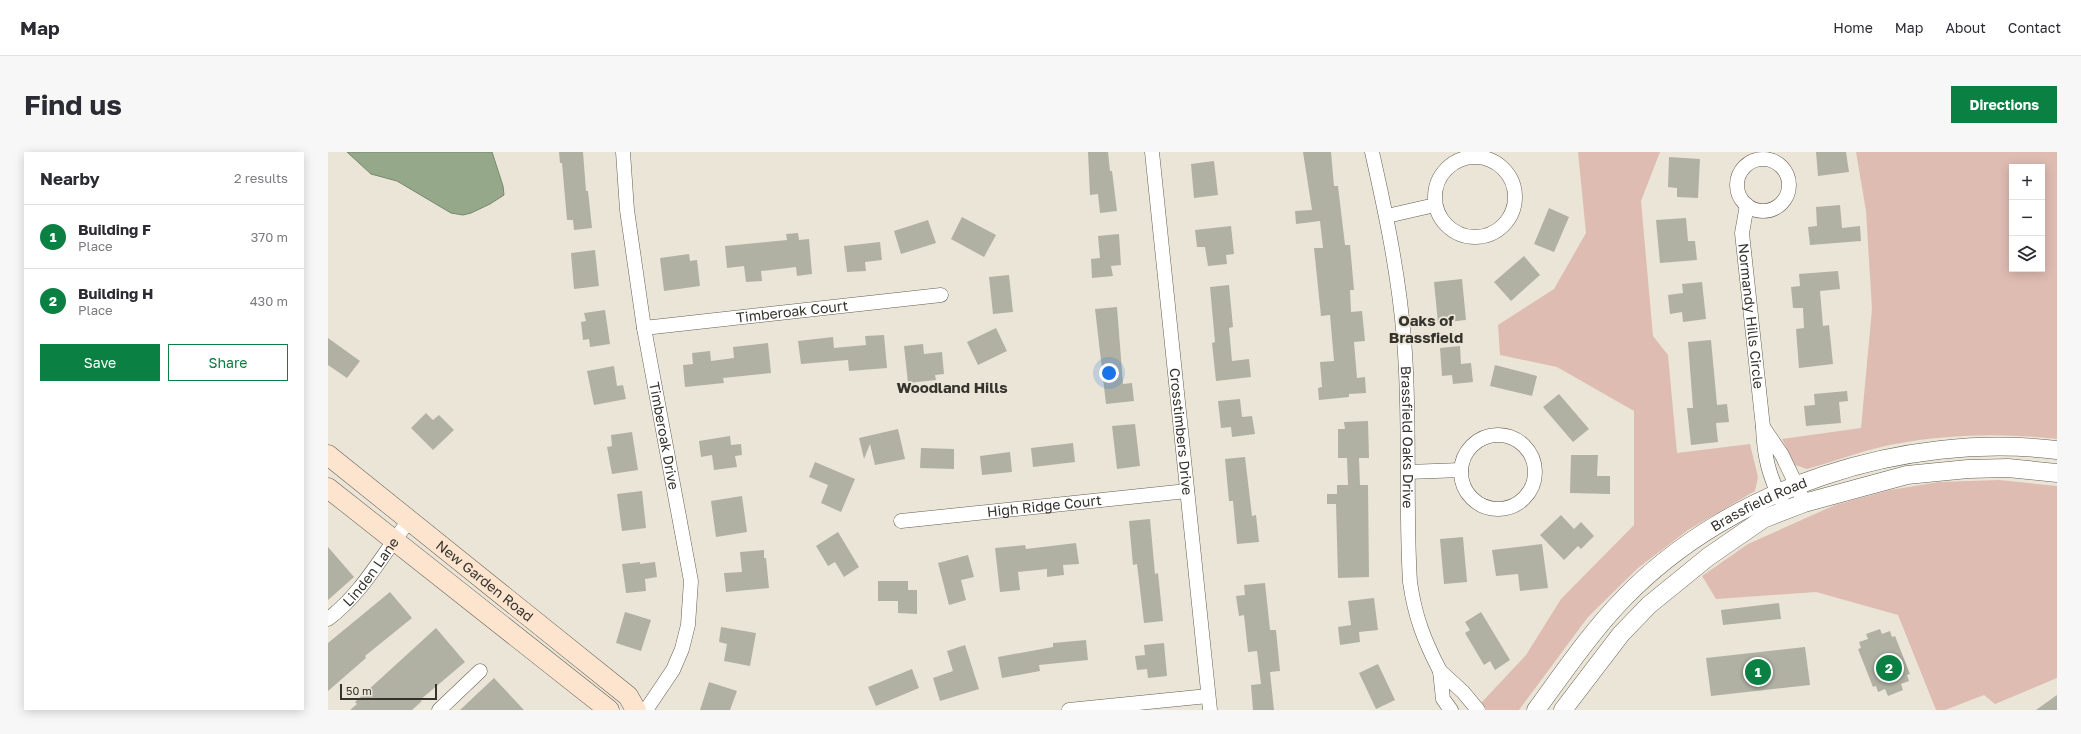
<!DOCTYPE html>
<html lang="en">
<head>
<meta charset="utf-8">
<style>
  body { margin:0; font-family:"Golos Text",sans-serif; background:#f7f7f7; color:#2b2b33 }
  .controls { position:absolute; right:12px; top:12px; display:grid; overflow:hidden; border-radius:0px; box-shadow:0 2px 10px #0003 }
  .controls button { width:36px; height:36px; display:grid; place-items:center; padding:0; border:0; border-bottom:1px solid #e1e1e2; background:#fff; color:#2b2b33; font:20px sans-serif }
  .scale { position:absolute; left:12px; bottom:10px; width:97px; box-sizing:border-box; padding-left:4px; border:2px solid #35332d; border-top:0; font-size:11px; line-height:14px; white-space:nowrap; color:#35332d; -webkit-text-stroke:3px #ebe5d7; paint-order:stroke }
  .you { position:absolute; left:781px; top:221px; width:14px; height:14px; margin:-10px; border:3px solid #fff; border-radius:50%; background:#1a73e8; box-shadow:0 0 0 6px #1a73e833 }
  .badge { display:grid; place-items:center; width:26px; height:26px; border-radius:50%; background:#0b8043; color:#fff; font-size:13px; font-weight:700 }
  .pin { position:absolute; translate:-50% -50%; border:2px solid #fff; box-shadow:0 1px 4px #0006 }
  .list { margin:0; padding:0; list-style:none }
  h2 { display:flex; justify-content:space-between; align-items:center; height:52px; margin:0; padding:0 16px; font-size:17px }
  h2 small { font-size:13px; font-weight:400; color:#7c7c81 }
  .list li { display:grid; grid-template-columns:26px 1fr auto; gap:12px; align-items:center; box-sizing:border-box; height:64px; padding:0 16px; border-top:1px solid #e1e1e2 }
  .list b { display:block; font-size:15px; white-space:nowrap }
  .list p { margin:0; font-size:13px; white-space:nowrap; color:#7c7c81 }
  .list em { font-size:13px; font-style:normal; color:#7c7c81 }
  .actions { display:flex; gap:8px; padding:12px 16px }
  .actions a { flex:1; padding:9px 0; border:1px solid #0b8043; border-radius:0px; text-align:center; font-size:14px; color:#0b8043 }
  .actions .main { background:#0b8043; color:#fff }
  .icon { flex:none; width:22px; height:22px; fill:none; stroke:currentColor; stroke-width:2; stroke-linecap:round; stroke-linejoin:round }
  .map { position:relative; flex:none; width:1729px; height:558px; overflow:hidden; border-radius:0px }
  header { display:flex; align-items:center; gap:24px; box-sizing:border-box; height:56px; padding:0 20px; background:#fff; border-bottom:1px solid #e1e1e2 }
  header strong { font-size:19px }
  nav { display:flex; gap:22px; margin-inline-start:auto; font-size:14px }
  .intro { display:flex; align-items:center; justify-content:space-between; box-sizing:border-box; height:96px; padding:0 24px }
  h1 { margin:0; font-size:28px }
  .button { padding:10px 18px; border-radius:0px; background:#0b8043; color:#fff; font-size:14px; font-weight:700 }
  main { display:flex; gap:24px; padding:0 24px }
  aside { flex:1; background:#fff; border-radius:0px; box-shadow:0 2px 10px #0003 }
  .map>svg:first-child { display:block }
</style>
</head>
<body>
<header>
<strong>Map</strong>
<nav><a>Home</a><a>Map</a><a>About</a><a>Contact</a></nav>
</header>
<div class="intro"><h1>Find us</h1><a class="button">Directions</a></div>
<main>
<aside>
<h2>Nearby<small>2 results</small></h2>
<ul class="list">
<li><span class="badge">1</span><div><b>Building F</b><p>Place</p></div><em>370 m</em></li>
<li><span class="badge">2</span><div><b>Building H</b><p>Place</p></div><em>430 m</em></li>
</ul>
<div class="actions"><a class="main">Save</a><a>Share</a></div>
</aside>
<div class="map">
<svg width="1729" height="558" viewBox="0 0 1729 558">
  <rect width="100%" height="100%" fill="#ebe5d7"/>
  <g fill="#dfbcb2" fill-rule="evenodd">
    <path d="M1250,0H1332L1313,49L1325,184L1340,203L1349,301L1422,292L1430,325L1427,339L1360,378L1310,416L1260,465L1191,558H1159L1153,551L1198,503L1233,447L1306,373V259L1229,215L1172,203L1170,173L1226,137L1258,81Z"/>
    <path d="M1528,0H1729V287C1675,281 1621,282 1567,292C1538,297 1508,309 1479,317L1467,313L1454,287L1533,276L1544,157L1538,59ZM1684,15H1714V117H1684Z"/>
    <path d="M1671,328L1729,334V526L1667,552L1656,543L1617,558H1608L1570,463L1488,440L1388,447L1374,424L1420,392L1507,353L1562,338L1611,330Z"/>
  </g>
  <path fill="#95a98a" stroke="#78866e" d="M19,0H164L175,34L176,43L162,52L143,61L135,63L123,61L69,29L43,22Z"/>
  <g fill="#b0b1a3">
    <path d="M231,0H255L258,39H260L264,76L246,78L245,68H239L234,11H232Z"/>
    <path d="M760,0H780L782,19H784L789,59L772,61L770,42L762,43Z"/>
    <path d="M975,0H1003L1006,34H1010L1017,93H1022L1026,138H1022L1023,160L1034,159L1037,189L1026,190L1029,226L1037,225L1038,241L1021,242V245L991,248L990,236L994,235L992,210L1006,209L1002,163L993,164L986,96H995L992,69L968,72L967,59L984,58Z"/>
    <path d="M1488,0H1518L1521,20L1490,24Z"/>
    <path d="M1341,5L1372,7L1370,46L1349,45V36L1340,35Z"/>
    <path d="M886,9L890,43L866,46L863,12Z"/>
    <path d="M1512,53L1514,76L1532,74L1533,89L1482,93L1480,75L1489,74L1488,55Z"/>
    <path d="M1221,56L1241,65L1226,100L1206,92Z"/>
    <path d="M634,65L668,83L656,105L623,87Z"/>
    <path d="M1358,66L1360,89H1367L1369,108L1332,111L1328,68Z"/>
    <path d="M600,68L608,91L573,102L566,79Z"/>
    <path d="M903,74L906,102L898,103L899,112L880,114L877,95H869L867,78Z"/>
    <path d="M470,81L471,88L481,87L484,122L469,124L468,115L433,119L434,129L418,130L416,114L399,116L397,94L459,88L458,82Z"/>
    <path d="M791,82L793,113L783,114L785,124L764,126L763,107L772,106L770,84Z"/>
    <path d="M552,90L554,108L537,110L538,119L519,120L516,94Z"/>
    <path d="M267,98L271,134L246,137L243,101Z"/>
    <path d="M361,102L362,109L369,108L372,134L336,139L332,106Z"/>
    <path d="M1196,104L1212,123L1183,149L1166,130Z"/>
    <path d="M1510,119L1512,137L1492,139L1495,174L1501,173L1505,212L1471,216L1468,177L1476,176L1475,156H1465L1463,135L1472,134L1471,122Z"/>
    <path d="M681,123L685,160L665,162L661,125Z"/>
    <path d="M1134,127L1138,168L1110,171L1106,130Z"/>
    <path d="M1374,130L1378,167L1355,170L1354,160L1342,162L1340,143L1355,141L1354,132Z"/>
    <path d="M901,133L905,175L901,176L904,209L921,207L923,225L888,229L884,191L887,190L882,135Z"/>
    <path d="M789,155L795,232L804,231L806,249L778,252L767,157Z"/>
    <path d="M277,158L282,192L262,195L261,187L255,188L253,170L258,169L256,161Z"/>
    <path d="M668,176L679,199L650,213L639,190Z"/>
    <path d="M556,183L559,216L521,219L520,208L473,212L470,189L505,185L506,196L538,193L537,184Z"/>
    <path d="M0,186L32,209L19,226L0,213Z"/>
    <path d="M1383,188L1389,253L1399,252L1401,270L1388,271L1390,290L1363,293L1359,256H1365L1360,190Z"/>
    <path d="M440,191L443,221L395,226L396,231L357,235L355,213L365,212L364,201L382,199L383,209L406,206L405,195Z"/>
    <path d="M595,192L596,202L614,200L616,222L607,223L608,228L580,231L576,194Z"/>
    <path d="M1132,194L1133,212L1143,211L1145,230L1125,232L1124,223L1114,224L1112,196Z"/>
    <path d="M1167,213L1209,224L1204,244L1162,234Z"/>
    <path d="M286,214L289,234L295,233L298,247L266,253L259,219Z"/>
    <path d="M1519,239L1520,249L1511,250L1513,271L1478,274L1476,254L1487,253L1486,242Z"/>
    <path d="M1231,242L1261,277L1245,290L1215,255Z"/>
    <path d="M912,247L914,265L924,264L927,282L904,285L903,275L893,276L890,249Z"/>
    <path d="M98,261L105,268L111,263L126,278L105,298L83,276Z"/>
    <path d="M1040,269L1041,306H1031L1032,333H1040L1041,425L1010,426L1008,352H999V342H1009V333H1020L1019,306H1010V277H1017L1016,270Z"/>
    <path d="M807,272L812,314L789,317L784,274Z"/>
    <path d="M570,277L577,307L547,313L542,292L536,307L531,286Z"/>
    <path d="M304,280L310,318L284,322L279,295L284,294L283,283Z"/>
    <path d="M402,284L403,293L413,292L414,303L407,304L409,315L386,318L384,303L373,305L371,289Z"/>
    <path d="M745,291L747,310L705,315L703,296Z"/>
    <path d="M593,296L626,297V317L592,316Z"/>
    <path d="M682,300L684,320L654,323L652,304Z"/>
    <path d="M1243,303H1270L1269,324H1282V342L1242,341Z"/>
    <path d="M917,305L924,364L928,363L931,390L909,392L905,349H901L897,307Z"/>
    <path d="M487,310L527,327L513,360L493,351L500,333L481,325Z"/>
    <path d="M314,339L318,376L294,379L289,342Z"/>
    <path d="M414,344L419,380L388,385L383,349Z"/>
    <path d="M1233,363L1246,377L1253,370L1266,384L1253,397L1250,394L1236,408L1212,383Z"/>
    <path d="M822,367L827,422L830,421L835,469L816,471L809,412L805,413L801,369Z"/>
    <path d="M510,380L531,415L516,425L507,410L500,414L488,394Z"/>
    <path d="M1135,385L1139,430L1116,432L1112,387Z"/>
    <path d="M748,391L751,412L735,413L736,423L719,425V417L690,420L692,438L672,440L667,396L697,393L698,397Z"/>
    <path d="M1214,392L1220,436L1192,439L1190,422L1168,424L1164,398Z"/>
    <path d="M0,395L26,425L0,448Z"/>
    <path d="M436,398V406H438L441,436L398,440L396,421L414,420L412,400Z"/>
    <path d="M640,403L646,425L633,428L638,448L621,453L610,411Z"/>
    <path d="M312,410V412L327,410L329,425L317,427L318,439L298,441L294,412Z"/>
    <path d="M550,429H580V438H589V462L570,461V449H550Z"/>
    <path d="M937,431L942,478H948L952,519L942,520L946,558H925L923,533L933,532L929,499L920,500L916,463L911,464L908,444L917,443L916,433Z"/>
    <path d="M62,440L84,466L37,504L38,506L0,539V491Z"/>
    <path d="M1046,446L1050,478L1031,480L1032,490L1012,493L1010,475L1023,473L1020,449Z"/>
    <path d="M1451,451L1453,467L1395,473L1393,458Z"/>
    <path d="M297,460L323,468L313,499L288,491Z"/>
    <path d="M1153,460L1182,508L1167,518L1162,509L1156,513L1137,481L1142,478L1137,470Z"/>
    <path d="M393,475L428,481L422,514L396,509L399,492L391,490Z"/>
    <path d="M108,476L137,510L92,548L94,549L84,558H22L29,552L27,550Z"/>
    <path d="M1552,477L1554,482L1562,479L1564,485L1567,484L1582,522L1579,523L1581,529L1573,532L1575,538L1560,544L1557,537L1550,540L1548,534L1545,535L1530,497L1533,496L1531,490L1540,487L1538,482Z"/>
    <path d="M758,488L760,508L711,513L712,519L674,526L670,505L725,495V491Z"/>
    <path d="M836,491L839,524L820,526L819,517L809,518L807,504L817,503L816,493Z"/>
    <path d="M637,493L651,537L612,549L605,526L625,519L619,499Z"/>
    <path d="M1477,495L1482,533L1383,544L1378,506Z"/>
    <path d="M1050,512L1067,548L1048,557L1031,521Z"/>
    <path d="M584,517L591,536L548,554L540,535Z"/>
    <path d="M166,526L196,558H132Z"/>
    <path d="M381,530L409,539L402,558H372Z"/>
    <path d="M1729,543V558H1708Z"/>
  </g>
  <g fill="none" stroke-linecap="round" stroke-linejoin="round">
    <defs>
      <g id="minor">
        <path id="s1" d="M295,0L299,58L316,176L363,429L360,473L354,497L345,518L318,558"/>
        <path id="s2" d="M824,0L882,558"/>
        <path id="s3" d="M1044,0C1058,62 1071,124 1076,188C1083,268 1077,349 1082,430C1087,465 1096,488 1112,519"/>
        <circle cx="1147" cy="45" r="40"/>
        <circle cx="1435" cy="33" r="26"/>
        <path id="s4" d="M1419,53L1414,81L1435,275"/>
        <path d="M1059,64L1107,53"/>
        <path id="s5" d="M316,176L613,143"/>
        <circle cx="1170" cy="320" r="37"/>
        <path d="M1080,320L1133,318"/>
        <path d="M1454,350C1441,324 1436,304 1435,275L1454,303L1473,343"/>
        <path id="s6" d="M573,369L859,339"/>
        <path id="s7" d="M0,467C35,441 54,402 81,369"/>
        <path d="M111,558L152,519"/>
        <path d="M741,558L880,544"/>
        <path d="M1123,558L1115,547L1112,519L1135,540L1150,558"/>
      </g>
      <g id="tertiary">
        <path id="s8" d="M1208,558C1236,520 1263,480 1296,446C1403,335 1577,280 1729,298"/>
        <path d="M1235,558L1293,482L1321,453L1380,405L1435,367L1476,351L1579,323L1640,317L1680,316L1729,321"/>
      </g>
      <g id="secondary">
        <path id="s9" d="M0,303L300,544L308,558"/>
        <path d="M0,336L281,558"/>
      </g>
    </defs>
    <use href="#minor" stroke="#645f53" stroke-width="15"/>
    <use href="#tertiary" stroke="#645f53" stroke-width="19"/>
    <use href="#secondary" stroke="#645f53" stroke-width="21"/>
    <use href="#minor" stroke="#fff" stroke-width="14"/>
    <use href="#tertiary" stroke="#fff" stroke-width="18"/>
    <use href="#secondary" stroke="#fce4ce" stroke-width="20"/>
  </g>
  <g text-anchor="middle" stroke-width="3.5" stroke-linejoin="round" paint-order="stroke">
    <g font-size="14" fill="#35332d" stroke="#ebe5d7">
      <text dy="5" stroke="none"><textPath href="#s5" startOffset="149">Timberoak Court</textPath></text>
      <text dy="5" stroke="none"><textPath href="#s4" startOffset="112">Normandy Hills Circle</textPath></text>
      <text dy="5" stroke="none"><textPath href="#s2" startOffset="281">Crosstimbers Drive</textPath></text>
      <text dy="5" stroke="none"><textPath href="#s1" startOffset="287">Timberoak Drive</textPath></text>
      <text dy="5" stroke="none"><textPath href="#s3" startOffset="288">Brassfield Oaks Drive</textPath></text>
      <text dy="5" stroke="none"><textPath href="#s6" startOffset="144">High Ridge Court</textPath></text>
      <text dy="5" stroke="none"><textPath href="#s8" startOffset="308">Brassfield Road</textPath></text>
      <text dy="5" stroke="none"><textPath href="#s7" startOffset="64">Linden Lane</textPath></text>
      <text dy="5" stroke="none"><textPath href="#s9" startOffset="201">New Garden Road</textPath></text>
    </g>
    <g font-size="15" font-weight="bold" fill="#35332d" stroke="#ebe5d7">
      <text x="1098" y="174">Oaks of<tspan x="1098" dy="17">Brassfield</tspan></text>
      <text x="624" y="241">Woodland Hills</text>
    </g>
  </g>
</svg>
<div class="controls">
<button>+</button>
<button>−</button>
<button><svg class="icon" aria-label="layers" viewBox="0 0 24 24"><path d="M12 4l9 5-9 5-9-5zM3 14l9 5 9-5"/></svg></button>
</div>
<div class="scale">50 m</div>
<div class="you"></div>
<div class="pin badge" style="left:1430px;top:520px">1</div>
<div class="pin badge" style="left:1561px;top:516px">2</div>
</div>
</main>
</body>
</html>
